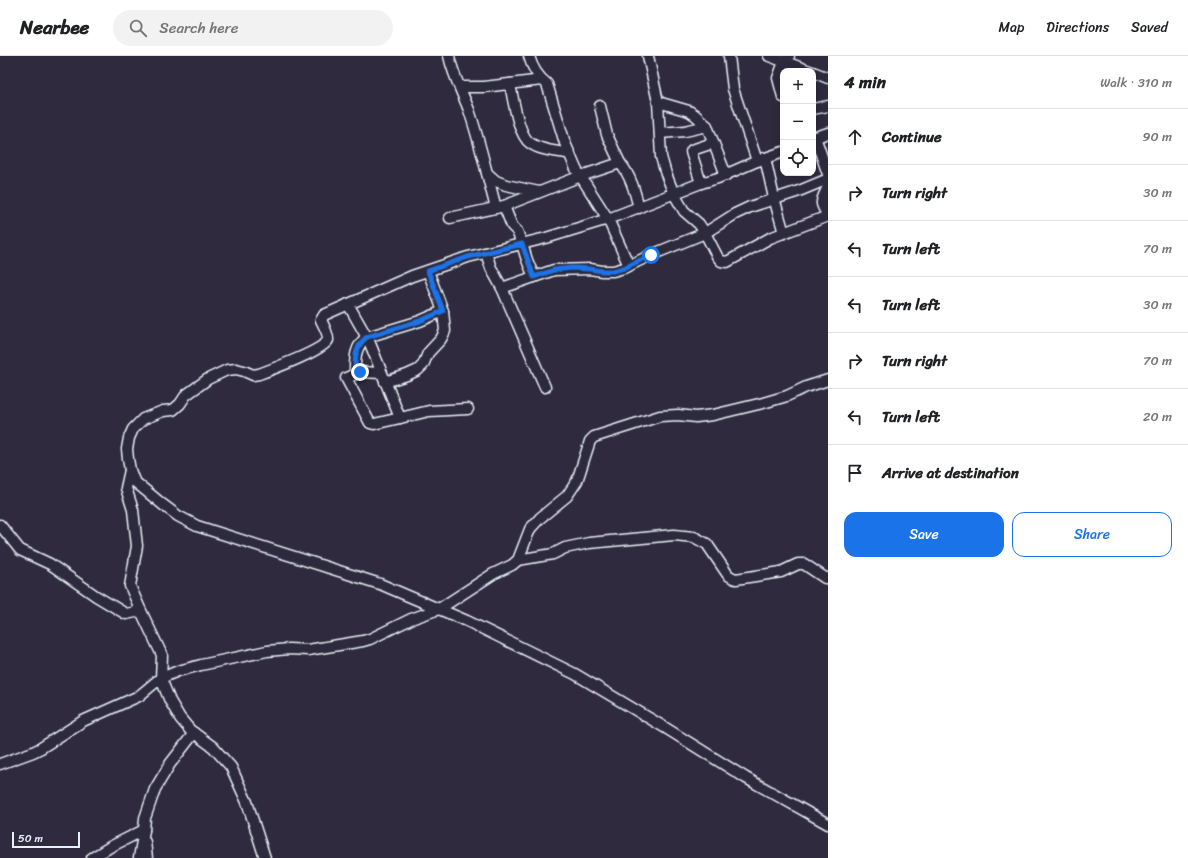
<!DOCTYPE html>
<html lang="en">
<head>
<meta charset="utf-8">
<style>
  body { margin:0; font-family:Sriracha,sans-serif; background:#f2f2f2; color:#202124 }
  .controls { position:absolute; right:12px; top:12px; display:grid; overflow:hidden; border-radius:8px; box-shadow:0 2px 10px #0003 }
  .controls button { width:36px; height:36px; display:grid; place-items:center; padding:0; border:0; border-bottom:1px solid #e0e0e0; background:#fff; color:#202124; font:20px sans-serif }
  .scale { position:absolute; left:12px; bottom:10px; width:68px; box-sizing:border-box; padding-left:4px; border:2px solid #e8f1f8; border-top:0; font-size:11px; line-height:14px; white-space:nowrap; color:#e8f1f8; -webkit-text-stroke:3px #2f2a3d; paint-order:stroke }
  .stop { position:absolute; width:12px; height:12px; margin:-9px; border:3px solid #1a73e8; border-radius:50%; background:#fff }
  .stop.end { background:#1a73e8; border-color:#fff; box-shadow:0 1px 4px #0008 }
  .list { margin:0; padding:0; list-style:none }
  h2 { display:flex; justify-content:space-between; align-items:center; height:52px; margin:0; padding:0 16px; font-size:17px }
  h2 small { font-size:13px; font-weight:400; color:#757577 }
  .list li { display:grid; grid-template-columns:26px 1fr auto; gap:12px; align-items:center; box-sizing:border-box; height:56px; padding:0 16px; border-top:1px solid #e0e0e0 }
  .list b { display:block; font-size:15px; white-space:nowrap }
  .list em { font-size:13px; font-style:normal; color:#757577 }
  .actions { display:flex; gap:8px; padding:12px 16px }
  .actions a { flex:1; padding:9px 0; border:1px solid #1a73e8; border-radius:12px; text-align:center; font-size:14px; color:#1a73e8 }
  .actions .main { background:#1a73e8; color:#fff }
  .icon { flex:none; width:22px; height:22px; fill:none; stroke:currentColor; stroke-width:2; stroke-linecap:round; stroke-linejoin:round }
  .map { position:relative; flex:none; width:828px; height:802px; overflow:hidden }
  header { display:flex; align-items:center; gap:24px; box-sizing:border-box; height:56px; padding:0 20px; background:#fff; border-bottom:1px solid #e0e0e0 }
  header strong { font-size:19px }
  nav { display:flex; gap:22px; margin-inline-start:auto; font-size:14px }
  .search { width:280px; height:36px; background:#f2f2f2; display:flex; align-items:center; gap:10px; box-sizing:border-box; padding:0 14px; border-radius:22px; color:#757577; font-size:15px }
  main { display:flex }
  aside { flex:1; background:#fff }
  .map>svg:first-child { display:block }
</style>
</head>
<body>
<header>
<strong>Nearbee</strong>
<div class="search"><svg class="icon" aria-label="search" viewBox="0 0 24 24"><circle cx="10" cy="10" r="6"/><path d="M15 15l6 6"/></svg>Search here</div>
<nav><a>Map</a><a>Directions</a><a>Saved</a></nav>
</header>
<main>
<div class="map">
<svg width="828" height="802" viewBox="0 0 828 802">
  <rect width="100%" height="100%" fill="#2f2a3d"/>
  <filter id="ink" filterUnits="userSpaceOnUse"><feTurbulence type="fractalNoise" baseFrequency=".025" numOctaves="2"/><feDisplacementMap in="SourceGraphic" scale="8" xChannelSelector="R" yChannelSelector="G"/><feConvolveMatrix kernelMatrix="1 2 1 2 8 2 1 2 1" color-interpolation-filters="sRGB"/></filter>
  <g filter="url(#ink)">
    <g fill="none" stroke-linecap="round" stroke-linejoin="round">
      <defs>
        <g id="minor">
          <path d="M449,0C453,19 462,36 469,54C480,86 487,119 496,152"/>
          <path d="M529,0C532,12 537,20 547,28L565,87L576,113L608,163L629,210"/>
          <path d="M648,0L658,46L661,101L666,118L674,138L684,155L699,168L705,177L717,200L721,205L727,206L770,182L828,160"/>
          <path d="M729,0L733,33L757,105"/>
          <path d="M769,0L810,15"/>
          <path d="M813,16L828,22"/>
          <path d="M510,28C513,42 518,79 530,87C541,95 557,95 570,98"/>
          <path d="M460,31H484L542,24"/>
          <path d="M783,41L778,22L784,6L789,0"/>
          <path d="M658,46L689,55L695,59L707,70L726,119"/>
          <path d="M813,53L828,50"/>
          <path d="M660,77L685,75L707,70"/>
          <path d="M815,81L828,118"/>
          <path d="M813,82L828,77"/>
          <path d="M783,96L757,105L718,122L701,127L608,163L546,182L468,201L412,220L324,259L321,264C323,268 329,280 328,284C326,293 270,314 259,318L253,319L244,315L236,313L227,314L208,323L186,339L180,348L173,354L163,355L143,363L133,373L129,382L127,393L128,403L130,414L134,425L162,448L178,460L197,470L380,528L467,565L575,618L664,671L746,722L828,768"/>
          <path d="M765,102L774,142L784,177"/>
          <path d="M620,107C631,120 635,136 639,152"/>
          <path d="M487,117L496,125L506,129L539,136"/>
          <path d="M701,127L691,96L692,94L713,87"/>
          <path d="M828,129C827,136 821,141 822,148C823,152 826,156 828,160"/>
          <path d="M504,150L512,170L517,175L522,188L527,204L534,221"/>
          <path d="M450,162L504,150L581,120L620,107L607,79L600,50"/>
          <path d="M486,197L491,212L502,232L545,331"/>
          <path d="M502,232L554,214L590,213L602,215H613L624,212L651,199L705,177L735,158L750,151L799,135L828,123"/>
          <path d="M348,248L369,285L400,362L374,368L370,367L346,322L360,316L381,317"/>
          <path d="M355,318C355,304 354,291 367,281L420,265L443,255L428,215"/>
          <path d="M385,326L407,319L418,314L423,309L428,297L441,283L445,275L443,255"/>
          <path d="M400,362L429,355L468,353"/>
          <path d="M130,414L126,432L133,454L137,490L130,530L141,555L162,599L161,623L170,645L180,662L190,674L213,691L231,711L247,746L265,802"/>
          <path d="M0,469L20,494L50,508L96,540L126,558L141,555"/>
          <path d="M518,504L553,498L565,492L589,487L674,479L694,481L707,488L728,519L733,522L736,523L781,516L798,508H804L825,522H828"/>
          <path d="M0,708L33,696L41,692L83,665L139,640L157,625L166,620L178,615L201,609L267,595L289,593L308,594L363,585L370,583L411,563L439,553L493,518L512,509L518,504L530,473L540,462L567,440L577,425L590,385L594,381L660,360L678,359L696,361L713,359L763,347L787,340L806,331L828,324"/>
          <path d="M145,786L147,802"/>
          <path d="M92,802L110,791L144,774"/>
          <path d="M139,802L144,774L145,762L155,733L170,708L194,677"/>
        </g>
      </defs>
      <use href="#minor" stroke="#e8f1f8" stroke-width="13"/>
      <use href="#minor" stroke="#2f2a3d" stroke-width="10"/>
    </g>
  </g>
  <g fill="none" stroke-linecap="round" stroke-linejoin="round" filter="url(#ink)">
    <path stroke="#1a73e8" stroke-width="5" d="M360,316L355,318C355,304 354,291 367,281L420,265L443,255L428,215L468,201L522,188L534,221L554,214L572,212L590,213L602,215H613L624,212L651,199"/>
  </g>
</svg>
<div class="controls">
<button>+</button>
<button>−</button>
<button><svg class="icon" aria-label="locate" viewBox="0 0 24 24"><circle cx="12" cy="12" r="6"/><path d="M12 2v4M12 18v4M2 12h4M18 12h4"/></svg></button>
</div>
<div class="scale">50 m</div>
<div class="stop" style="left:651px;top:199px"></div>
<div class="stop end" style="left:360px;top:316px"></div>
</div>
<aside>
<h2>4 min<small>Walk · 310 m</small></h2>
<ul class="list">
<li><svg class="icon" aria-label="ahead" viewBox="0 0 24 24"><path d="M12 20V5M6 11l6-6 6 6"/></svg><div><b>Continue</b></div><em>90 m</em></li>
<li><svg class="icon" aria-label="right" viewBox="0 0 24 24"><path d="M7 20v-9h11M14 6l5 5-5 5"/></svg><div><b>Turn right</b></div><em>30 m</em></li>
<li><svg class="icon" aria-label="left" viewBox="0 0 24 24"><path d="M17 20v-9H6M10 6l-5 5 5 5"/></svg><div><b>Turn left</b></div><em>70 m</em></li>
<li><svg class="icon" aria-label="left" viewBox="0 0 24 24"><path d="M17 20v-9H6M10 6l-5 5 5 5"/></svg><div><b>Turn left</b></div><em>30 m</em></li>
<li><svg class="icon" aria-label="right" viewBox="0 0 24 24"><path d="M7 20v-9h11M14 6l5 5-5 5"/></svg><div><b>Turn right</b></div><em>70 m</em></li>
<li><svg class="icon" aria-label="left" viewBox="0 0 24 24"><path d="M17 20v-9H6M10 6l-5 5 5 5"/></svg><div><b>Turn left</b></div><em>20 m</em></li>
<li><svg class="icon" aria-label="arrive" viewBox="0 0 24 24"><path d="M6 21V4h12l-3 4 3 4H6"/></svg><div><b>Arrive at destination</b></div></li>
</ul>
<div class="actions"><a class="main">Save</a><a>Share</a></div>
</aside>
</main>
</body>
</html>
